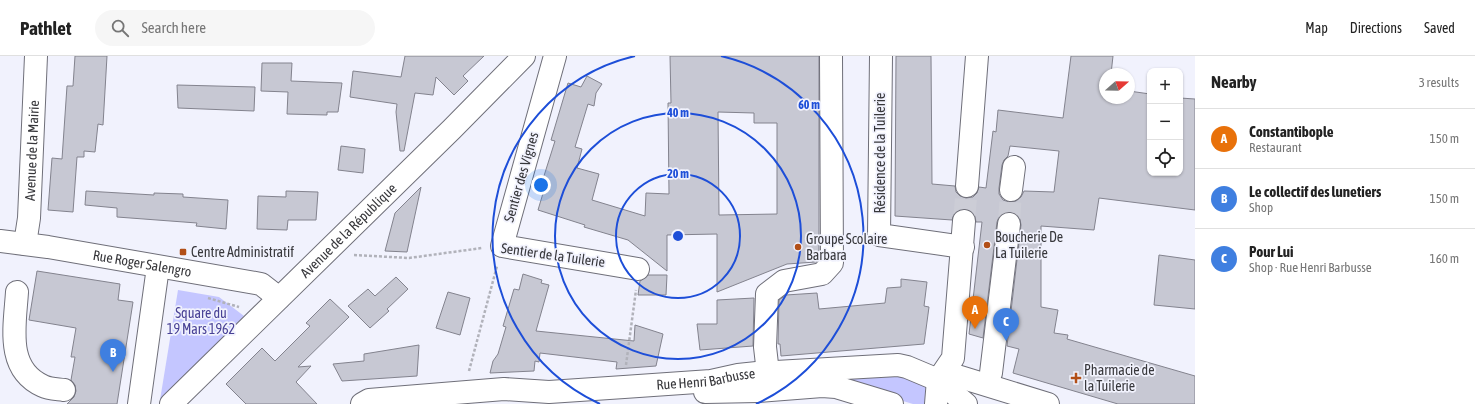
<!DOCTYPE html>
<html lang="en">
<head>
<meta charset="utf-8">
<style>
  body { margin:0; font-family:"Asap Condensed",sans-serif; background:#f6f6f6; color:#222 }
  .controls { position:absolute; right:12px; top:12px; display:grid; overflow:hidden; border-radius:8px; box-shadow:0 1px 3px #0004 }
  .controls button { width:36px; height:36px; display:grid; place-items:center; padding:0; border:0; border-bottom:1px solid #e0e0e0; background:#fff; color:#222; font:20px sans-serif }
  .compass { position:absolute; left:1099px; top:12px; width:36px; height:36px; border-radius:50%; background:#fff; box-shadow:0 1px 3px #0004; rotate:70deg }
  .you { position:absolute; left:541px; top:129px; width:14px; height:14px; margin:-10px; border:3px solid #fff; border-radius:50%; background:#1a73e8; box-shadow:0 0 0 6px #1a73e833 }
  .badge { display:grid; place-items:center; width:26px; height:26px; border-radius:50%; background:#b24f17; color:#fff; font-size:13px; font-weight:700 }
  .pin { position:absolute; translate:-50% -33px; filter:drop-shadow(0 1px 2px #0008) }
  .pin::after { content:''; position:absolute; top:21px; width:14px; height:12px; background:inherit; clip-path:polygon(0 0,100% 0,50% 100%) }
  .list { margin:0; padding:0; list-style:none }
  h2 { display:flex; justify-content:space-between; align-items:center; height:52px; margin:0; padding:0 16px; font-size:17px }
  h2 small { font-size:13px; font-weight:400; color:#767676 }
  .list li { display:grid; grid-template-columns:26px 1fr auto; gap:12px; align-items:center; box-sizing:border-box; height:60px; padding:0 16px; border-top:1px solid #e0e0e0 }
  .list b { display:block; font-size:15px; white-space:nowrap }
  .list p { margin:0; font-size:13px; white-space:nowrap; color:#767676 }
  .list em { font-size:13px; font-style:normal; color:#767676 }
  .icon { flex:none; width:22px; height:22px; fill:none; stroke:currentColor; stroke-width:2; stroke-linecap:round; stroke-linejoin:round }
  .map { position:relative; flex:none; width:1195px; height:348px; overflow:hidden }
  header { display:flex; align-items:center; gap:24px; box-sizing:border-box; height:56px; padding:0 20px; background:#fff; border-bottom:1px solid #e0e0e0 }
  header strong { font-size:19px }
  nav { display:flex; gap:22px; margin-inline-start:auto; font-size:14px }
  .search { width:280px; height:36px; background:#f6f6f6; display:flex; align-items:center; gap:10px; box-sizing:border-box; padding:0 14px; border-radius:22px; color:#767676; font-size:15px }
  main { display:flex }
  aside { flex:1; background:#fff }
  .map>svg:first-child { display:block }
</style>
</head>
<body>
<header>
<strong>Pathlet</strong>
<div class="search"><svg class="icon" aria-label="search" viewBox="0 0 24 24"><circle cx="10" cy="10" r="6"/><path d="M15 15l6 6"/></svg>Search here</div>
<nav><a>Map</a><a>Directions</a><a>Saved</a></nav>
</header>
<main>
<div class="map">
<svg width="1195" height="348" viewBox="0 0 1195 348">
  <rect width="100%" height="100%" fill="#f1f2fd"/>
  <g fill="#c4c6ff">
    <path d="M178,234L219,241L244,260L160,344Z"/>
    <path d="M891,315L931,331L929,348H913L833,324Z"/>
  </g>
  <g fill="#c7c8d3" stroke="#83838e" fill-rule="evenodd">
    <path d="M75,0H107L103,69L98,68L95,96L84,95V101H77L73,156L48,154L52,102L62,103L67,30H73Z"/>
    <path d="M405,0H484L463,20L468,25L454,39L436,21L433,39L415,37L404,95H400L396,56L397,48L350,41L353,15L401,21Z"/>
    <path d="M670,0H819V202L816,206L787,208L717,236V178L667,179V215L628,184L584,171L585,169L538,154L547,124L543,123L555,85L551,84L568,27L581,31L587,20L602,28L596,37L594,50L588,48L575,91L582,93L577,112L599,118L592,144L645,160L646,137L669,138L668,47H671ZM718,56L754,57V67H777V158L719,159Z"/>
    <path d="M896,0H931L932,128L955,130L956,136L960,140L966,142L973,141L977,137L979,131L986,132L993,75L996,76L998,54L1063,62L1071,0H1113L1111,18H1105V42H1129V35L1150,38V117H1180V42L1195,43V154L1099,142L1094,174L1041,170V251L1058,254L1054,277L1068,279L1067,283L1195,320V348H1118L1013,317L1019,293L1007,290L1021,169L1020,163L1016,158L1011,156L1004,157L999,161L997,166L983,282L969,278L982,166H976L975,160L971,155L965,153L958,154L954,158L952,164L895,160ZM1010,90L1059,95L1054,136L1024,135L1021,141L1016,145L1009,146L1003,144L999,138V132L1002,109L1004,104L1008,100Z"/>
    <path d="M262,7H292L291,25L342,27L338,56H327V59L287,58L288,36L261,35Z"/>
    <path d="M177,29L255,31L254,55L178,52Z"/>
    <path d="M341,90L365,93L363,117L338,114Z"/>
    <path d="M421,131L407,196L385,195L395,157Z"/>
    <path d="M86,135L154,139V137L183,138V141L228,144L226,173L196,170L197,167L117,161V152L85,149Z"/>
    <path d="M286,135L318,136L316,164H288L287,174L257,173L258,140L286,141Z"/>
    <path d="M1159,199L1195,204V253L1154,249Z"/>
    <path d="M37,215L120,228L118,244L133,246L117,348H67L74,341L76,335L75,329L71,324L75,301H71L76,272L29,264Z"/>
    <path d="M523,218L542,224L541,227L549,229L536,275L634,285L635,269L663,278L656,310L616,313L617,306L540,297L539,306L535,305L534,315L490,317L493,305L498,298L506,271L503,270L514,233L519,234Z"/>
    <path d="M648,219H667L666,239H638L640,225Z"/>
    <path d="M396,221L408,233L387,253L389,255L370,272L348,250L368,233L375,240Z"/>
    <path d="M901,223L927,226L924,250L929,251L924,288L781,300L780,288H778L779,244L786,239L817,237L819,253L885,247L887,232L901,231Z"/>
    <path d="M448,236L470,242L460,279L436,272Z"/>
    <path d="M754,242L753,290L700,294L697,268H717V244Z"/>
    <path d="M330,243L349,261L298,311L311,310L296,326L317,348H246L226,328L262,292L275,305L310,270L306,267Z"/>
    <path d="M419,289L417,320L342,325L333,308L364,305V298Z"/>
  </g>
  <g fill="none" stroke-linecap="round" stroke-linejoin="round">
    <g stroke="#cccdd6" stroke-width="22" stroke-dasharray="22 11" stroke-linecap="butt">
      <path d="M964,165L967,130"/>
      <path d="M1009,168L1011,134"/>
    </g>
    <defs>
      <g id="minor">
        <path d="M555,0L502,190L638,213"/>
        <path d="M881,0L879,179L963,191"/>
        <path d="M967,130L977,0"/>
        <path d="M1011,134L1014,111"/>
        <path id="s1" d="M0,185L48,191L261,228L279,242"/>
        <path id="s2" d="M25,188L29,162L36,0"/>
        <path d="M17,236C15,269 5,313 43,330C49,333 57,333 64,334"/>
        <path d="M768,317L765,291L767,238L784,225L822,218L832,207L831,0"/>
        <path d="M991,317L1009,168"/>
        <path d="M938,324L957,320L1048,348"/>
        <path d="M705,336L758,335L822,330L836,331L892,348"/>
        <path d="M139,348L158,211"/>
        <path id="s3" d="M171,348L452,73L524,0"/>
        <path id="s4" d="M362,348L369,344L504,333L549,336L624,331L711,325L738,319L757,317L898,309L907,311L938,324L966,348"/>
        <path d="M936,348L938,324L953,302L964,165"/>
      </g>
    </defs>
    <use href="#minor" stroke="#6f6f79" stroke-width="24"/>
    <g stroke="#b1b2ba" stroke-width="2.5" stroke-dasharray="3 2" stroke-linecap="butt">
      <path d="M354,199L409,202L482,192"/>
      <path d="M208,242L239,251"/>
      <path d="M626,309L636,234"/>
      <path d="M469,315L497,210"/>
    </g>
    <use href="#minor" stroke="#fff" stroke-width="22"/>
  </g>
  <g fill="none" stroke="#1d4ed8" stroke-width="2">
    <circle cx="678" cy="180" r="62"/>
    <circle cx="678" cy="180" r="123"/>
    <path d="M600 348A185 185 0 0 1 635 0M721 0A185 185 0 0 1 756 348"/>
  </g>
  <g fill="#b24f17" stroke="#f1f2fd" stroke-width="1.5">
    <circle cx="987" cy="189" r="4"/>
    <circle cx="798" cy="191" r="4"/>
    <rect x="179" y="192" width="8" height="8" rx="2"/>
    <path d="M1074 316h4v4h4v4h-4v4h-4v-4h-4v-4h4z"/>
  </g>
  <g text-anchor="middle" stroke-width="3.5" stroke-linejoin="round" paint-order="stroke">
    <g font-size="14" fill="#37373b" stroke="#f1f2fd">
      <text dy="5" stroke="none"><textPath href="#s2" startOffset="94">Avenue de la Mairie</textPath></text>
      <text transform="translate(880 97) rotate(-90)" y="5">Résidence de la Tuilerie</text>
      <text transform="translate(521 121) rotate(-74)" y="5">Sentier des Vignes</text>
      <text dy="5" stroke="none"><textPath href="#s3" startOffset="248">Avenue de la République</textPath></text>
      <text transform="translate(553 199) rotate(8)" y="5">Sentier de la Tuilerie</text>
      <text dy="5" stroke="none"><textPath href="#s1" startOffset="144">Rue Roger Salengro</textPath></text>
      <text dy="5" stroke="none"><textPath href="#s4" startOffset="346">Rue Henri Barbusse</textPath></text>
    </g>
    <g font-size="14" fill="#37373b" stroke="#f1f2fd" text-anchor="start">
      <text x="995" y="186">Boucherie De<tspan x="995" dy="16">La Tuilerie</tspan></text>
      <text x="806" y="188">Groupe Scolaire<tspan x="806" dy="16">Barbara</tspan></text>
      <text x="191" y="201">Centre Administratif</text>
      <text x="1084" y="319">Pharmacie de<tspan x="1084" dy="16">la Tuilerie</tspan></text>
    </g>
    <g font-size="14" fill="#494296" stroke="#f1f2fd">
      <text x="201" y="262">Square du<tspan x="201" dy="16">19 Mars 1962</tspan></text>
    </g>
  </g>
  <circle cx="678" cy="180" r="6" fill="#1d4ed8" stroke="#f1f2fd" stroke-width="2"/>
  <g font-size="12" text-anchor="middle" font-weight="bold" fill="#1d4ed8" stroke="#f1f2fd" stroke-width="3.5" stroke-linejoin="round" paint-order="stroke">
    <text x="809" y="53">60 m</text>
    <text x="678" y="61">40 m</text>
    <text x="678" y="122">20 m</text>
  </g>
</svg>
<div class="controls">
<button>+</button>
<button>−</button>
<button><svg class="icon" aria-label="locate" viewBox="0 0 24 24"><circle cx="12" cy="12" r="6"/><path d="M12 2v4M12 18v4M2 12h4M18 12h4"/></svg></button>
</div>
<svg class="compass" viewBox="-18 -18 36 36"><path d="M0-13l5 13h-10z" fill="#e53935"/><path d="M0 13l5-13h-10z" fill="#767676"/></svg>
<div class="you"></div>
<div class="pin badge" style="left:975px;top:273px;background:#e8710a">A</div>
<div class="pin badge" style="left:113px;top:316px;background:#3f7fe0">B</div>
<div class="pin badge" style="left:1006px;top:285px;background:#3f7fe0">C</div>
</div>
<aside>
<h2>Nearby<small>3 results</small></h2>
<ul class="list">
<li><span class="badge" style="background:#e8710a">A</span><div><b>Constantibople</b><p>Restaurant</p></div><em>150 m</em></li>
<li><span class="badge" style="background:#3f7fe0">B</span><div><b>Le collectif des lunetiers</b><p>Shop</p></div><em>150 m</em></li>
<li><span class="badge" style="background:#3f7fe0">C</span><div><b>Pour Lui</b><p>Shop · Rue Henri Barbusse</p></div><em>160 m</em></li>
</ul>
</aside>
</main>
</body>
</html>
